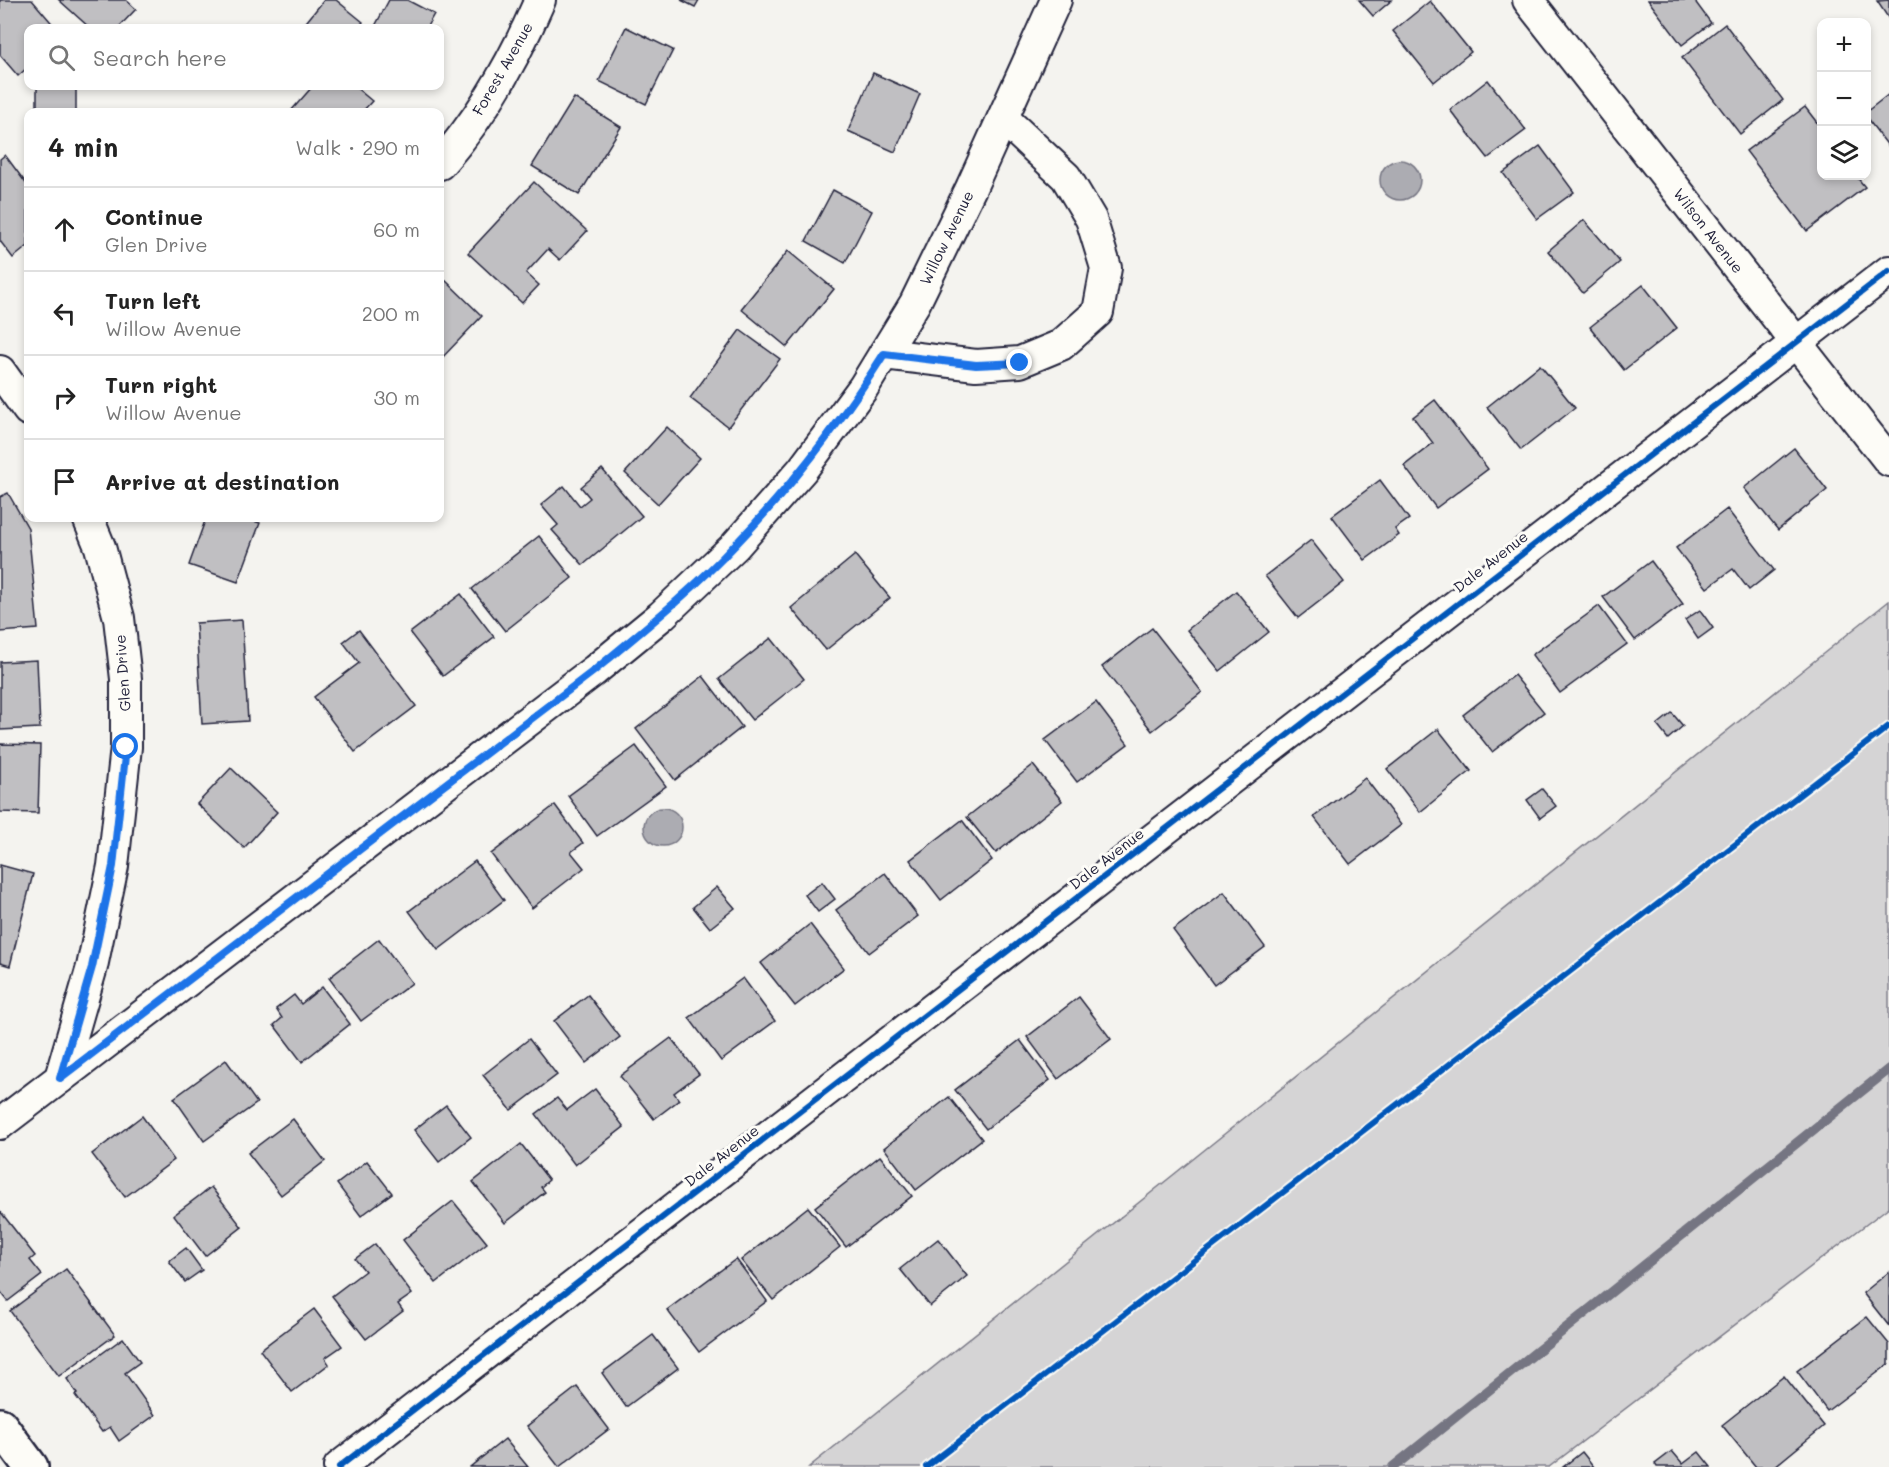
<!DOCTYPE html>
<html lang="en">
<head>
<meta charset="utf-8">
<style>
  body { margin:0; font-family:Mali,sans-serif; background:#f2f2f2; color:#222 }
  .controls { position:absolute; right:18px; top:18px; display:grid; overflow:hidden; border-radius:12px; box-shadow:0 3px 9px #0003 }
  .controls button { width:54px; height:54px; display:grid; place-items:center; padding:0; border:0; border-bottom:2px solid #e0e0e0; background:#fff; color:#222; font:30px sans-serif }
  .stop { position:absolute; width:18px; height:18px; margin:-14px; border:4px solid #1a73e8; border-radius:50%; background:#fff }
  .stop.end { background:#1a73e8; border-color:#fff; box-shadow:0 2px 6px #0008 }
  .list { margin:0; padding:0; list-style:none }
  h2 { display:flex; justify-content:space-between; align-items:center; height:78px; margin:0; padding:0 24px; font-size:26px }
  h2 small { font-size:20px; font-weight:400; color:#767676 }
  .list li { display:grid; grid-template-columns:39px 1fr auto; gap:18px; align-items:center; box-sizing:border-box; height:84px; padding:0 24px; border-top:2px solid #e0e0e0 }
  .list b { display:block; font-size:22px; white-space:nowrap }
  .list p { margin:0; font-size:20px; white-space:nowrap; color:#767676 }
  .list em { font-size:20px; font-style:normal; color:#767676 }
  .icon { flex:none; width:33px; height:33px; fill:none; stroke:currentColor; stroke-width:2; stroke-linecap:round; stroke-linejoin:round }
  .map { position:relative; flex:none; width:1889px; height:1467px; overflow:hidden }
  .search { position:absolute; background:#fff; box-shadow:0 3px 9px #0003; left:24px; top:24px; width:420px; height:66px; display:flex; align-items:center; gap:15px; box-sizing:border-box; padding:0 21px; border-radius:12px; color:#767676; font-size:22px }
  .panel { position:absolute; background:#fff; box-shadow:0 3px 9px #0003; left:24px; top:108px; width:420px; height:414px; border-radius:12px }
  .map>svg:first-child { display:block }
</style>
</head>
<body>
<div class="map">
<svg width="1889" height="1467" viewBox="0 0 1889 1467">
  <rect width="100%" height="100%" fill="#f4f3ef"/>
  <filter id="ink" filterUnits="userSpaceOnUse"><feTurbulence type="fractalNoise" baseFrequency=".0167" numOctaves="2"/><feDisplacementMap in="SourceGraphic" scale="12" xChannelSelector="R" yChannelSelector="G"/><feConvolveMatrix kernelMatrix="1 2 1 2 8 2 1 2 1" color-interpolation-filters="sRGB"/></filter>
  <g filter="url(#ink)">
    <path fill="#d5d4d5" stroke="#7c7b88" stroke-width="1.5" d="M1889,601V1207L1549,1467H809Z"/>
    <g fill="#acacb2" stroke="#757582" stroke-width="1.5">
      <circle cx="1400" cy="180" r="20"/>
      <circle cx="663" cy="827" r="19"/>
    </g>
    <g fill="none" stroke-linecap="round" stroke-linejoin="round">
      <path stroke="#757582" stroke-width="10" d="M1393,1467L1889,1069"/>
    </g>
    <g fill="#c0bfc2" stroke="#22223b" stroke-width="1.5">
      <path d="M0,0H32L56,28H28V67L18,76L0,55Z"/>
      <path d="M59,0H126L136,9L118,28H90Z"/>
      <path d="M324,0H336L363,22L358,28H305L303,26Z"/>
      <path d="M389,0H407L434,14L426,28H374Z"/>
      <path d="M681,0H699L695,7Z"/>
      <path d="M1359,0H1392L1373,16Z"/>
      <path d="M1648,0H1694L1711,23L1682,45Z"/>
      <path d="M1889,0V19L1877,1Z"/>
      <path d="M1430,1L1471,52L1434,82L1393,31Z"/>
      <path d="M1725,24L1783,100L1740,134L1682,58Z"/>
      <path d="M626,27L673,50L646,104L599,81Z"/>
      <path d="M873,73L920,94L895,152L848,131Z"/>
      <path d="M1488,80L1526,130L1488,158L1450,110Z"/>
      <rect x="37" y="86" width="39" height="26"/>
      <path d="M313,86H354L372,101L362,112H290Z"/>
      <path d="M1889,94V147L1866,117V112Z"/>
      <path d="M574,98L621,127L579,195L532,166Z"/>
      <path d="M1805,107L1822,129V176H1856L1865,187L1807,231L1746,151Z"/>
      <path d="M1540,146L1574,192L1537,219L1503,173Z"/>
      <path d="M5,155L28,186V246L13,258L0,241V159Z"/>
      <path d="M534,182L587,231L560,260L548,249L526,273L539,285L522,303L468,253Z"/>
      <path d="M833,190L872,211L845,263L806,241Z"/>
      <path d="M1584,220L1620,262L1583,293L1548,251Z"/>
      <path d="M788,251L834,289L787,347L741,309Z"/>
      <path d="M442,277L482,316L440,360V280Z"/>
      <path d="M1643,285L1677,328L1624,370L1590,327Z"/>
      <path d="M740,330L780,359L728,427L690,398Z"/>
      <path d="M1540,365L1575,408L1521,450L1487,407Z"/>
      <path d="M1435,400L1488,469L1436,508L1404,466L1433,443L1413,417Z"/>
      <path d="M667,427L700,458L658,504L625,473Z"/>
      <path d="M1794,448L1827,490L1778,530L1744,488Z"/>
      <path d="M602,469L642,516L583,565L552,530L558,525L541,505L564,486L580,506L590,498L581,487Z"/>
      <path d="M1380,480L1409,519L1395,529L1399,535L1365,560L1332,516Z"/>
      <path d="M8,493L28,528L38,629L0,632V497Z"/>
      <path d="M1727,509L1774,570L1749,590L1733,569L1707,588L1676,548Z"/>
      <path d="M206,518H244L260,523L238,582L189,565Z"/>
      <path d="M539,536L572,578L505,631L472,589Z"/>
      <path d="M1311,540L1344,582L1298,618L1265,576Z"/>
      <path d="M855,555L890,598L826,650L791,608Z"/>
      <path d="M1651,561L1683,604L1635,640L1603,597Z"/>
      <path d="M1236,591L1269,632L1220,671L1187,630Z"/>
      <path d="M461,594L494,637L443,676L410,633Z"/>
      <path d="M1599,606L1627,644L1560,693L1532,655Z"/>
      <path d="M1700,610L1713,628L1698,639L1685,620Z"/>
      <path d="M242,620L248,721L202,724L196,623Z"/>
      <path d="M1152,628L1202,692L1152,731L1102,667Z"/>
      <path d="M359,630L416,706L355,752L314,697L359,663L343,642Z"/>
      <path d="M771,638L804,679L752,720L719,679Z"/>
      <path d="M37,660L40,728L0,730V662Z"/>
      <path d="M1514,675L1544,712L1492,752L1463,715Z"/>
      <path d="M703,676L742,727L675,780L636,729Z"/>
      <path d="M1096,702L1128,744L1077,782L1045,740Z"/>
      <path d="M1672,713L1683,726L1668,739L1657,725Z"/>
      <path d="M1438,729L1471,771L1420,812L1387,769Z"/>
      <path d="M0,744L40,745L38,813L0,812Z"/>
      <path d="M636,746L666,786L597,836L568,796Z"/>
      <path d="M1033,765L1062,801L996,853L967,817Z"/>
      <path d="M231,768L277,812L244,848L197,804Z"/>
      <path d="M1365,778L1401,825L1350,864L1314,817Z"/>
      <path d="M1542,789L1556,806L1540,818L1527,800Z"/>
      <path d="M555,805L583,843L571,852L584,868L532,908L491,854Z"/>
      <path d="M962,820L992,860L941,900L910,860Z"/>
      <path d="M475,861L504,900L438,950L409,911Z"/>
      <path d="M0,865L33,874L10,966L0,963Z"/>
      <path d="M885,873L918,916L869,953L836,910Z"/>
      <path d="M822,882L835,899L818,912L805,895Z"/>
      <path d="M717,887L735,908L710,928L693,907Z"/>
      <path d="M1224,892L1265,947L1214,985L1173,930Z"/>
      <path d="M810,924L844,968L795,1006L761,963Z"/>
      <path d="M379,939L412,983L361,1021L329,978Z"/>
      <path d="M743,978L775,1021L721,1061L689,1018Z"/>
      <path d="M322,987L350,1024L302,1062L274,1025L282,1018L276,1009L294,995L301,1004Z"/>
      <path d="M588,995L620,1037L586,1063L554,1021Z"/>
      <path d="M1079,997L1111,1039L1058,1079L1027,1037Z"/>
      <path d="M671,1038L699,1074L674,1093L679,1100L654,1119L620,1076Z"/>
      <path d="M529,1039L557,1075L511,1110L483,1075Z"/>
      <path d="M1020,1040L1050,1080L986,1129L955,1090Z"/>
      <path d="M226,1060L257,1103L204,1141L174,1098Z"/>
      <path d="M595,1089L624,1127L575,1165L536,1114L557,1098L567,1110Z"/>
      <path d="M949,1097L982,1139L916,1190L884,1148Z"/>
      <path d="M446,1105L471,1137L439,1162L414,1130Z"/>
      <path d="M142,1116L174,1160L125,1197L92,1154Z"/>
      <path d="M293,1119L325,1161L281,1195L248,1153Z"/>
      <path d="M521,1144L549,1180L541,1187L545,1192L505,1223L473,1182Z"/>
      <path d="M880,1156L912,1196L846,1247L815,1207Z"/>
      <path d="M367,1161L392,1193L361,1216L337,1184Z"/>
      <path d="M211,1187L242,1227L205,1256L174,1215Z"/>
      <path d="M453,1201L487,1243L436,1283L403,1240Z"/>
      <path d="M808,1207L840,1247L773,1300L741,1260Z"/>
      <path d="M0,1211L35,1256L30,1260L42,1275L8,1301L0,1291Z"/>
      <path d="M938,1239L967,1276L930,1306L900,1269Z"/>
      <path d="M375,1244L412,1294L398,1304L403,1311L366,1339L332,1296L365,1271L355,1259Z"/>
      <path d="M186,1248L202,1270L185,1282L169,1261Z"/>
      <path d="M736,1259L767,1301L699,1352L667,1310Z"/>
      <path d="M66,1269L115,1335L59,1376L10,1311Z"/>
      <path d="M1889,1272V1326L1863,1293Z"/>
      <path d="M314,1309L342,1346L325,1358L329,1364L292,1392L260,1350Z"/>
      <path d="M1867,1317L1889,1344V1364L1827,1411L1797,1371Z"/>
      <path d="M653,1335L678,1368L626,1407L602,1373Z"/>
      <path d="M123,1338L140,1362L125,1373L155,1415L119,1441L110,1427L102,1432L75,1395L77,1394L67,1379Z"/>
      <path d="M1784,1376L1824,1426L1774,1467H1756L1722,1425Z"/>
      <path d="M577,1387L609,1429L559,1467L527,1426Z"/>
      <path d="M505,1439L528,1467H470Z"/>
      <path d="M1672,1451L1683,1464L1699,1452L1711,1467H1657L1655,1464Z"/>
      <path d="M1582,1452L1594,1467H1563Z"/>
    </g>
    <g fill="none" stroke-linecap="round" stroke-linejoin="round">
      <defs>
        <g id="street">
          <path d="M1528,0L1889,461"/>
          <path d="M440,164C482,117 515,58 540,0"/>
          <path d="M884,354L976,365L1020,362L1061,345L1098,312L1106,268L1091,219L1066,177L1003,118"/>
          <path d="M0,371L28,410"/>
          <path d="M60,1078L92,967L113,866L126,747V679L119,618L100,547L88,518"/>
          <path d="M0,1124L595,670L661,616L735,546L802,470L863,388L915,303L971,188L1056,0"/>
          <path d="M339,1467L1889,271"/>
        </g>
        <path id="secondary" d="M0,1425L31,1467"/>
      </defs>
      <use href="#street" stroke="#22223b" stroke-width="34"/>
      <use href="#secondary" stroke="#22223b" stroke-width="38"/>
      <use href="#street" stroke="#fdfcf7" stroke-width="30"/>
      <use href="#secondary" stroke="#fdfcf7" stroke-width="33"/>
      <defs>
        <g id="cycleway">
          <path d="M339,1467L1889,271"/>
          <path d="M926,1467L1889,726"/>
        </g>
      </defs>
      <use href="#cycleway" stroke="#fdfcf7" stroke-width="10"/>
      <use href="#cycleway" stroke="#0057b8" stroke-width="6"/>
    </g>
  </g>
  <g fill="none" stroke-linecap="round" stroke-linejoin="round" filter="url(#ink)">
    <path stroke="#1a73e8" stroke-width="8" d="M126,747L113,866L92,967L60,1078L595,670C643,630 692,591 735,545C791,487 841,422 884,354L976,365L1020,363"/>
  </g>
  <g text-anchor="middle" stroke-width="6" stroke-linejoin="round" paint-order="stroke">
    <g font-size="15" fill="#22223b" stroke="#fdfcf7">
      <text transform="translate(503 69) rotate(-60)" y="5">Forest Avenue</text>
      <text transform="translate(1708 231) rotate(52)" y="5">Wilson Avenue</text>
      <text transform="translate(947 238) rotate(-64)" y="5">Willow Avenue</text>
      <text transform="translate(1491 562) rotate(-38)" y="5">Dale Avenue</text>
      <text transform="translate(123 673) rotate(-94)" y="5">Glen Drive</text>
      <text transform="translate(1107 859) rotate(-38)" y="5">Dale Avenue</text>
      <text transform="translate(722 1156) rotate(-38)" y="5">Dale Avenue</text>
    </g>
  </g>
</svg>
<div class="controls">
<button>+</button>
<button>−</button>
<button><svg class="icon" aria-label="layers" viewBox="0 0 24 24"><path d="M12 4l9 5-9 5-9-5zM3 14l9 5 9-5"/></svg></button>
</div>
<div class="stop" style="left:126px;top:747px"></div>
<div class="stop end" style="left:1020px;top:363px"></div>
<div class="search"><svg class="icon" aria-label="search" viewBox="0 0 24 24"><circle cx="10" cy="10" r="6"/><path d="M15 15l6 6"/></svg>Search here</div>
<section class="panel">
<h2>4 min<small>Walk · 290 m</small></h2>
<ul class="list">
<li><svg class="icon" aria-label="ahead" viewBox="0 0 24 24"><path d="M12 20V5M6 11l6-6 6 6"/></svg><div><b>Continue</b><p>Glen Drive</p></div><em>60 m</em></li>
<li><svg class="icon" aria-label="left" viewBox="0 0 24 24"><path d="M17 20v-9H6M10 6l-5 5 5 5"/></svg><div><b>Turn left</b><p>Willow Avenue</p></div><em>200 m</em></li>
<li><svg class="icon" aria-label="right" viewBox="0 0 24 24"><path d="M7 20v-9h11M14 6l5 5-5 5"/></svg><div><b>Turn right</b><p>Willow Avenue</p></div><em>30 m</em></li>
<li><svg class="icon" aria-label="arrive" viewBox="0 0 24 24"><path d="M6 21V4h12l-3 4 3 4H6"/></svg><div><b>Arrive at destination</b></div></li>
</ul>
</section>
</div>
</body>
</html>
